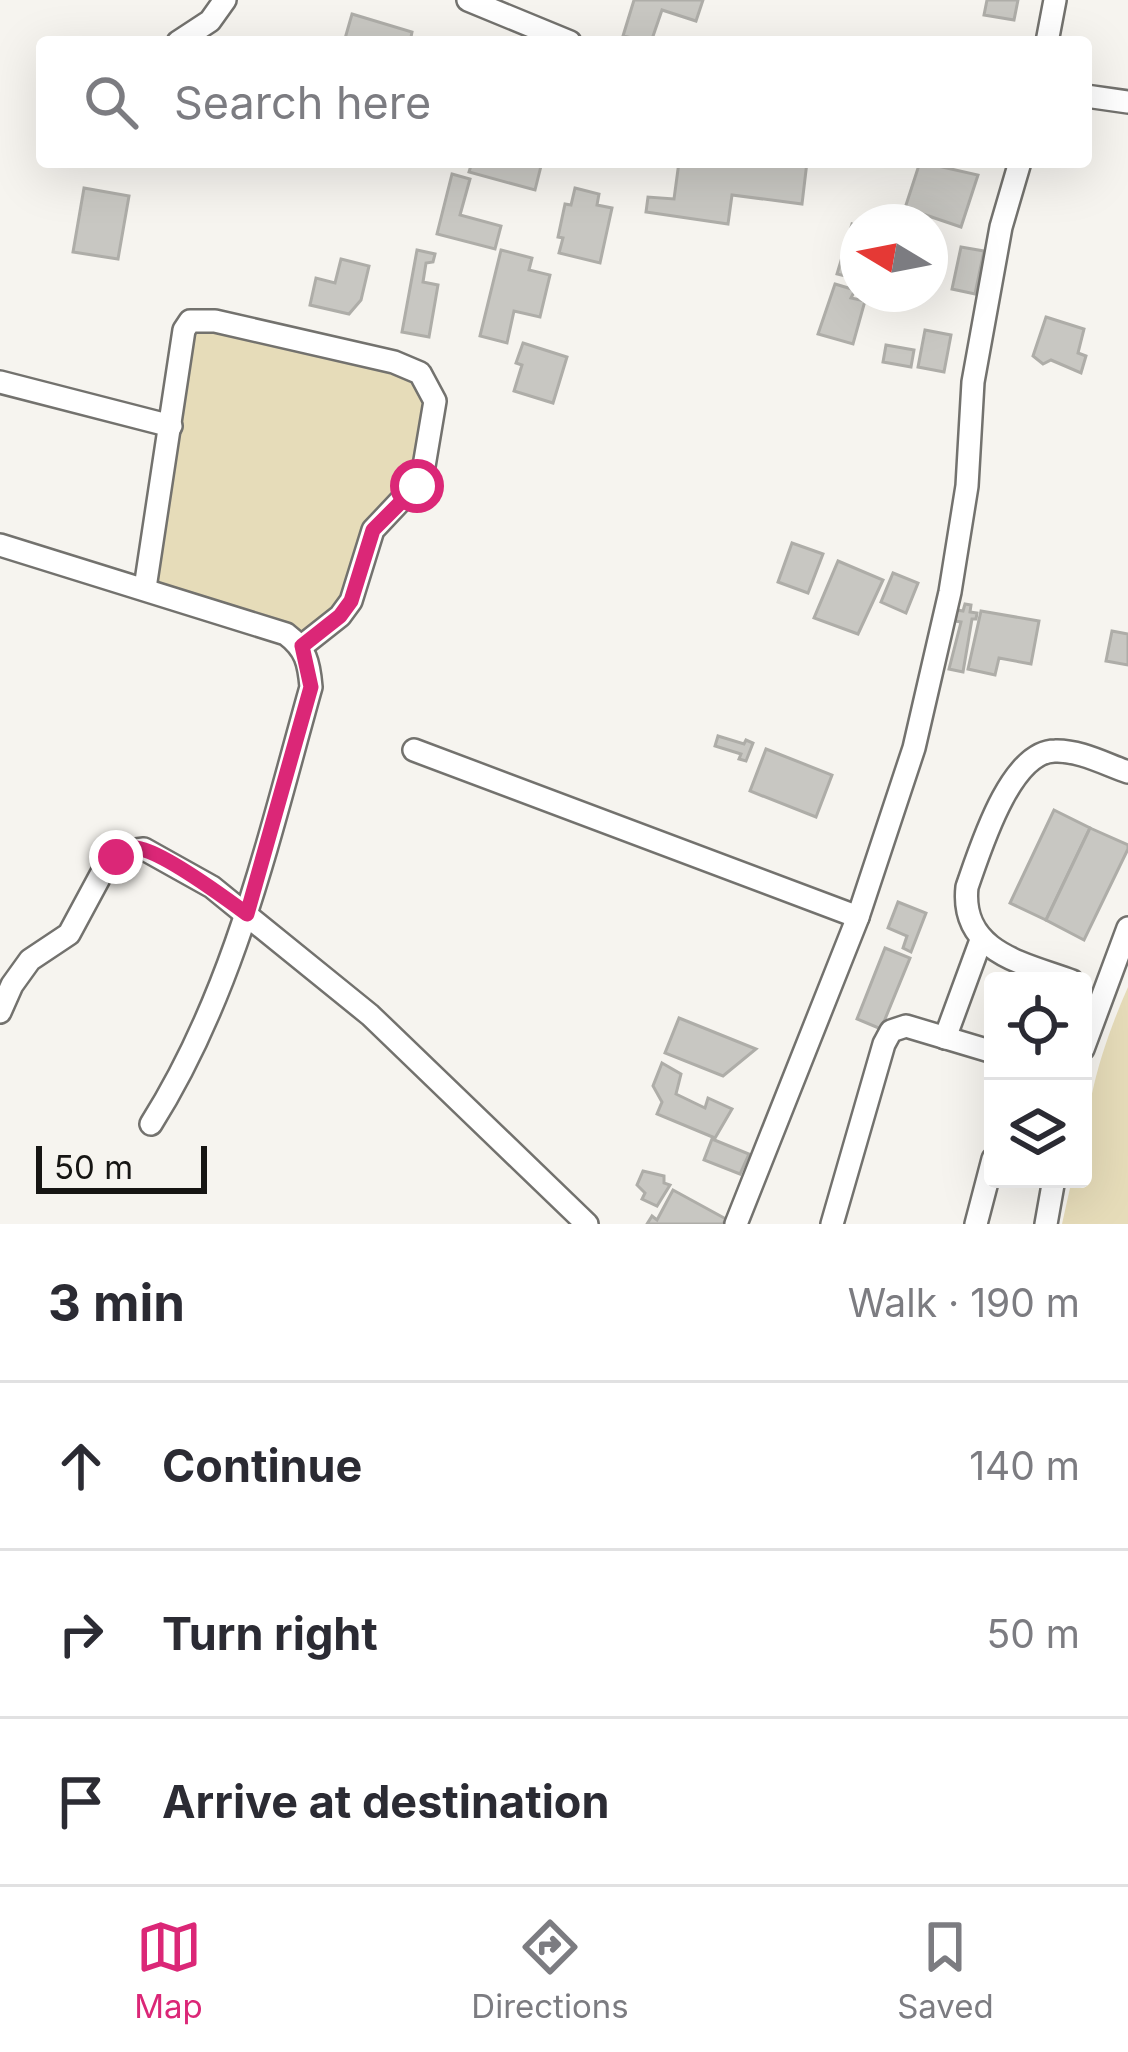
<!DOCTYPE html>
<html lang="en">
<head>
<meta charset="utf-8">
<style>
  body { margin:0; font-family:Inter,sans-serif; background:#f2f2f3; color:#2b2b33 }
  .controls { position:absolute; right:36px; bottom:36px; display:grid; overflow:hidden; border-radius:12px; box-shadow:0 12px 48px #0002 }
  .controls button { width:108px; height:108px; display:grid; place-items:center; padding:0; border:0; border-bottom:3px solid #e1e1e2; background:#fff; color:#2b2b33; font:60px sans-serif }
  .compass { position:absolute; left:840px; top:204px; width:108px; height:108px; border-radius:50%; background:#fff; box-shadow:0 12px 48px #0002; rotate:280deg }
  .scale { position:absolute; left:36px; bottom:30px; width:171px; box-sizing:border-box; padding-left:12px; border:6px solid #161513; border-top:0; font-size:33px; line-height:42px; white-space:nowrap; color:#161513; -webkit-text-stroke:9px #f6f4ef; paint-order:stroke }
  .stop { position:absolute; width:36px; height:36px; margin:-27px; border:9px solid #db2777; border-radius:50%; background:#fff }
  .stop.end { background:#db2777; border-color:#fff; box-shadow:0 3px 12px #0008 }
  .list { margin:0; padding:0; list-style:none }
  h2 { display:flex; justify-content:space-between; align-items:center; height:156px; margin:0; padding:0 48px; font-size:51px }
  h2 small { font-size:39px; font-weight:400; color:#7c7c81 }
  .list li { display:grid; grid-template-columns:78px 1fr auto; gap:36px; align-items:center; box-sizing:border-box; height:168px; padding:0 48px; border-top:3px solid #e1e1e2 }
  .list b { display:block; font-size:45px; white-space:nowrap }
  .list em { font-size:39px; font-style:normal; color:#7c7c81 }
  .icon { flex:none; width:66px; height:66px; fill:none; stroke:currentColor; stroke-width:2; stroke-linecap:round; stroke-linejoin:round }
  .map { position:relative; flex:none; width:1128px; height:1224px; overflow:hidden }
  .search { position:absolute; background:#fff; box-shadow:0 12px 48px #0002; left:36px; right:36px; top:36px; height:132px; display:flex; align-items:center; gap:30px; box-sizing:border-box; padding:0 42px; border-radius:12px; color:#7c7c81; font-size:45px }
  .sheet { height:660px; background:#fff }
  nav { display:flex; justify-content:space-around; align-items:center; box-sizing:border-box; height:168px; border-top:3px solid #e1e1e2; background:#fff; font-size:33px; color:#7c7c81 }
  nav a { display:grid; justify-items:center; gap:6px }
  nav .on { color:#db2777 }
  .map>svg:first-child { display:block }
</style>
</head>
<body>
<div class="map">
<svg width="1128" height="1224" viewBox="0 0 1128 1224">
  <rect width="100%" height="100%" fill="#f6f4ef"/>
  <g fill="#e6dcb9">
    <path d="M190,321L324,345L429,385L422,478L381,520L359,576L302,646L145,588Z"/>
    <path d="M1128,987V1224H1062L1072,1179H1083C1083,1109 1100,1051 1128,987Z"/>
  </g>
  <g fill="#c8c7c2" stroke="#aeada8" stroke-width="3">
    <path d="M634,0H703L696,21L662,10L651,42L623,36Z"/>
    <path d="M987,0H1018L1014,20L984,15Z"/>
    <path d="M352,14L412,32L410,42H344Z"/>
    <path d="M472,162H542L535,190L469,172Z"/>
    <path d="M679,162H807L802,204L732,195L728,224L646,212L648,197L674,199Z"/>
    <path d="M920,162L978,175L961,227L905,208Z"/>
    <path d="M452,174L470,179L460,215L501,226L495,249L437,234Z"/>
    <path d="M84,188L129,196L118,259L73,252Z"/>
    <path d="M575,188L599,194L597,205L612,208L600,263L559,253L563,238L558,237L565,204L571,205Z"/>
    <path d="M852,224L858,226V279L837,274Z"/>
    <path d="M961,247L984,251L975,294L952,289Z"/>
    <path d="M417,250L435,254L433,262L426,263L423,282L438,285L429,337L402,332Z"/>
    <path d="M501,250L532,258L529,270L550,275L540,317L514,311L507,343L480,336Z"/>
    <path d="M341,259L369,266L361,300L349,314L310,305L316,278L335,283Z"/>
    <path d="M835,284L855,290L851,298L865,301L853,344L818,334Z"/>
    <path d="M1046,317L1084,329L1078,353L1086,356L1081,373L1051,360L1043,364L1033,356Z"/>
    <path d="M925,330L951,335L944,372L918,367Z"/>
    <path d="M523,343L567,357L553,403L514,391L522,365L516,363Z"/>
    <path d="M886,345L914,350L911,367L883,362Z"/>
    <path d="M792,543L823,554L808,593L778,582Z"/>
    <path d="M838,561L883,580L858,634L814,618Z"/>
    <path d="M893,573L918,583L906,613L881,602Z"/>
    <path d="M965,604L971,605L970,612L977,613L976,619H972L963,672L949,669L961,622L955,621L957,610L963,611Z"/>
    <path d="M981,611L1039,621L1031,664L999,658L995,675L968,669Z"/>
    <path d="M1112,631L1128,634V665L1106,661Z"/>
    <path d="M718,736L744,744L746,740L753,743L746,761L739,759L741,754L715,746Z"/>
    <path d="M766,749L832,775L816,817L750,791Z"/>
    <path d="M1054,810L1090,828L1046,920L1010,903Z"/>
    <path d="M1090,828L1128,845V849L1084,940L1046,920Z"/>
    <path d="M898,902L926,913L911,952L903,948L907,936L888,928Z"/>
    <path d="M885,948L910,958L881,1029L857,1019Z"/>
    <path d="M679,1018L756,1049L723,1076L665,1053Z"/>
    <path d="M662,1063L681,1074L676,1094L705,1108L708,1098L732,1109L715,1138L657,1114L662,1102L653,1086Z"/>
    <path d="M712,1139L749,1154L740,1174L704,1160Z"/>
    <path d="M643,1171L664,1176V1183L670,1185L657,1206L642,1199L645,1193L637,1185Z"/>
    <path d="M673,1190L726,1219L723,1224H647L652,1216L657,1220Z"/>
  </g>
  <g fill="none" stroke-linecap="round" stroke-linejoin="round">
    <defs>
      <g id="minor">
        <path d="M468,0L570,42"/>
        <path d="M178,42L210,21L225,0"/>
        <path d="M1047,42L1055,0"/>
        <path d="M1086,96L1128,102"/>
        <path d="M0,382L171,426"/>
        <path d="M0,545L286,634C306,649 309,663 311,687C269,836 235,991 151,1124"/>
        <path d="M145,588L184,330L190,321H215L394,362L420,373L435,401L422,478L373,530L351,601L340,616L302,646"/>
        <path d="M414,750L858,917"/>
        <path d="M1072,981C1023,963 960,952 967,887C980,850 1010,751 1055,751C1079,750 1105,764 1128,772"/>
        <path d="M0,1012L12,985L30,960L69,934L104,869L121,852L144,849L212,887L370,1015L587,1224"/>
        <path d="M945,1038L981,940"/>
        <path d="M1083,1049L1128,928"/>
        <path d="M736,1224L858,917L914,748L950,592L967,486L973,382L1001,227L1020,162"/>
        <path d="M832,1224L884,1044L891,1031L906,1026L993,1052"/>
        <path d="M976,1224L993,1159"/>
        <path d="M1046,1224L1054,1179"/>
      </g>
    </defs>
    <use href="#minor" stroke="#73726e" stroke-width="26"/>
    <use href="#minor" stroke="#fff" stroke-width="21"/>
  </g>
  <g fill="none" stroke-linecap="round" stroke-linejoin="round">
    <path stroke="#db2777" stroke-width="15" d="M116,857C123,851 130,846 141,849C167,855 224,897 247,914L311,687L302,646L340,616L351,601L373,530L417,486"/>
  </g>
</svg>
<div class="controls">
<button><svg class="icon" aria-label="locate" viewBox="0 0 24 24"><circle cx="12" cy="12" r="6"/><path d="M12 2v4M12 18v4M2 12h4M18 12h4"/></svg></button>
<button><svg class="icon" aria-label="layers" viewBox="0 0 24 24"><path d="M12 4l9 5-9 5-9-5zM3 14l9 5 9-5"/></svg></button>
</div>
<svg class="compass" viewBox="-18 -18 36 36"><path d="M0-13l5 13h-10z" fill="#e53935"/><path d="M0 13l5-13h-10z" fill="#7c7c81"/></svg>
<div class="scale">50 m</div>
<div class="stop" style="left:417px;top:486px"></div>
<div class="stop end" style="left:116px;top:857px"></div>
<div class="search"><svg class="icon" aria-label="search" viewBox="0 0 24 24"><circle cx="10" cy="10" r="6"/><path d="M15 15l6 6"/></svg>Search here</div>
</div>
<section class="sheet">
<h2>3 min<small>Walk · 190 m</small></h2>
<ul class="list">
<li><svg class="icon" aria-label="ahead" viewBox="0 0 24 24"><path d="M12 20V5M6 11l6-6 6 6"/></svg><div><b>Continue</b></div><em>140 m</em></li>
<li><svg class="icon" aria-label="right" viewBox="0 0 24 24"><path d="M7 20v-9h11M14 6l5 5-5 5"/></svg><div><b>Turn right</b></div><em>50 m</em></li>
<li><svg class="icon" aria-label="arrive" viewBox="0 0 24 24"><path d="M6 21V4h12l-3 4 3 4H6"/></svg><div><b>Arrive at destination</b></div></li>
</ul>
</section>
<nav>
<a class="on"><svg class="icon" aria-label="map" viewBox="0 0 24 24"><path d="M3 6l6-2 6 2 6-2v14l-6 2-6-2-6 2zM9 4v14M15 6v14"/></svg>Map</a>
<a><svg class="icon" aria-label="directions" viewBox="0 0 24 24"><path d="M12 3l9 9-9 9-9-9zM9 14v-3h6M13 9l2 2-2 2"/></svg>Directions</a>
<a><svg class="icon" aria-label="saved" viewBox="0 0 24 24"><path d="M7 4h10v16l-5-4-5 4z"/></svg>Saved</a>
</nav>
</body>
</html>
